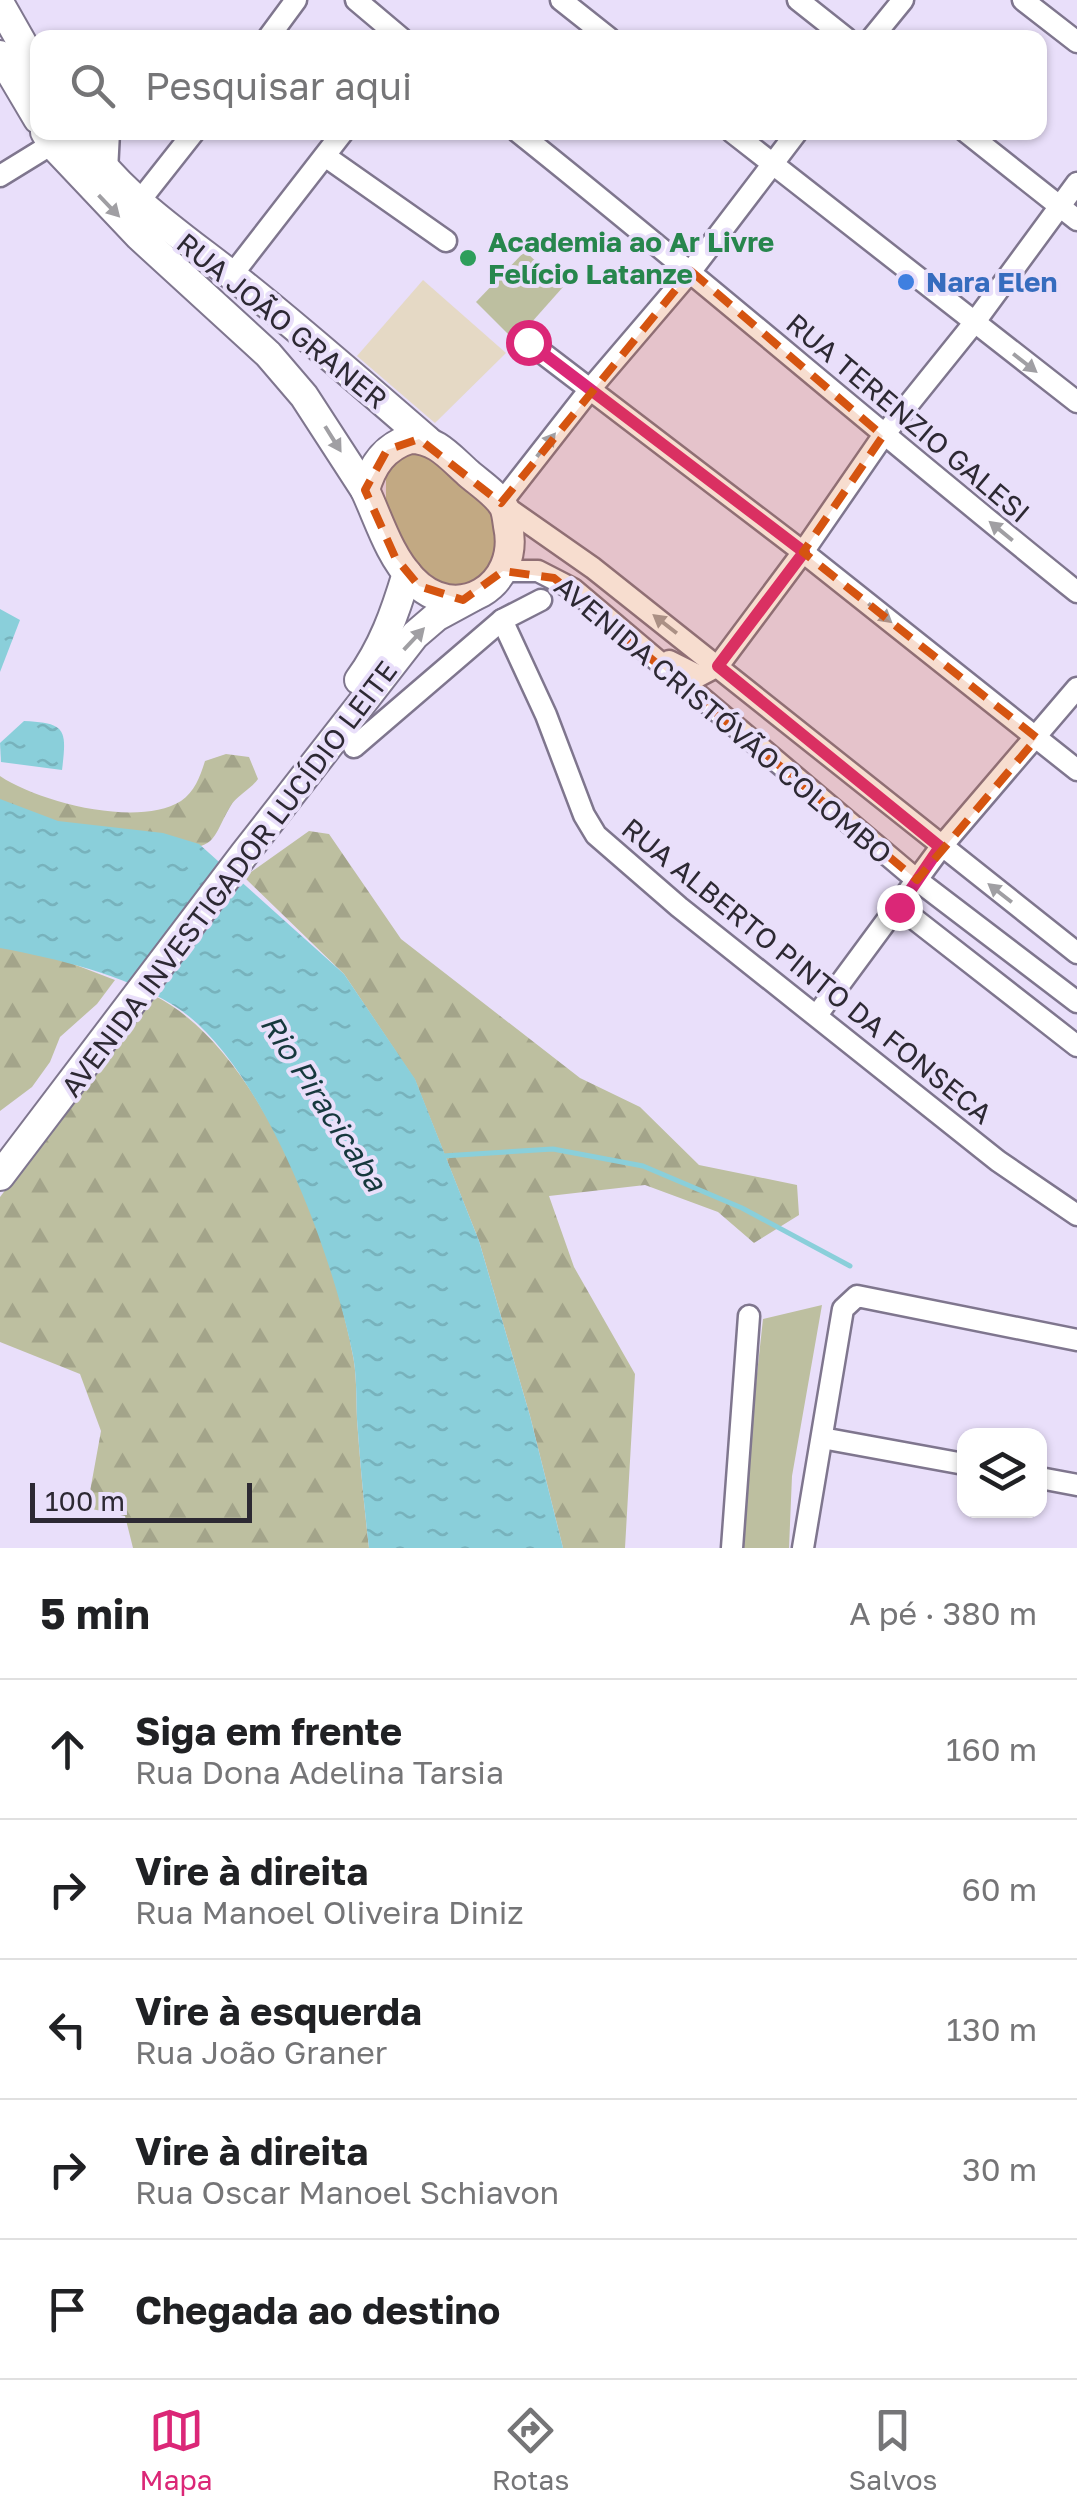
<!DOCTYPE html>
<html lang="pt">
<head>
<meta charset="utf-8">
<style>
  body { margin:0; font-family:"Golos Text",sans-serif; background:#f6f6f6; color:#202124 }
  .controls { position:absolute; right:30px; bottom:30px; display:grid; overflow:hidden; border-radius:20px; box-shadow:0 2px 8px #0004 }
  .controls button { width:90px; height:90px; display:grid; place-items:center; padding:0; border:0; border-bottom:2px solid #e0e0e0; background:#fff; color:#202124; font:50px sans-serif }
  .scale { position:absolute; left:30px; bottom:25px; width:222px; box-sizing:border-box; padding-left:10px; border:5px solid #2d2933; border-top:0; font-size:28px; line-height:35px; white-space:nowrap; color:#2d2933; -webkit-text-stroke:8px #e9dffa; paint-order:stroke }
  .stop { position:absolute; width:30px; height:30px; margin:-22px; border:8px solid #db2777; border-radius:50%; background:#fff }
  .stop.end { background:#db2777; border-color:#fff; box-shadow:0 2px 10px #0008 }
  .list { margin:0; padding:0; list-style:none }
  h2 { display:flex; justify-content:space-between; align-items:center; height:130px; margin:0; padding:0 40px; font-size:42px }
  h2 small { font-size:32px; font-weight:400; color:#757577 }
  .list li { display:grid; grid-template-columns:65px 1fr auto; gap:30px; align-items:center; box-sizing:border-box; height:140px; padding:0 40px; border-top:2px solid #e0e0e0 }
  .list b { display:block; font-size:38px; white-space:nowrap }
  .list p { margin:0; font-size:32px; white-space:nowrap; color:#757577 }
  .list em { font-size:32px; font-style:normal; color:#757577 }
  .icon { flex:none; width:55px; height:55px; fill:none; stroke:currentColor; stroke-width:2; stroke-linecap:round; stroke-linejoin:round }
  .map { position:relative; flex:none; width:1077px; height:1548px; overflow:hidden }
  .search { position:absolute; background:#fff; box-shadow:0 2px 8px #0004; left:30px; right:30px; top:30px; height:110px; display:flex; align-items:center; gap:25px; box-sizing:border-box; padding:0 35px; border-radius:20px; color:#757577; font-size:38px }
  .sheet { height:830px; background:#fff }
  nav { display:flex; justify-content:space-around; align-items:center; box-sizing:border-box; height:140px; border-top:2px solid #e0e0e0; background:#fff; font-size:28px; color:#757577 }
  nav a { display:grid; justify-items:center; gap:5px }
  nav .on { color:#db2777 }
  .map>svg:first-child { display:block }
</style>
</head>
<body>
<div class="map">
<svg width="1077" height="1548" viewBox="0 0 1077 1548">
  <defs>
    <pattern id="forest-firs" width="22" height="20" patternUnits="userSpaceOnUse" patternTransform="scale(2.5)"><rect width="22" height="20" fill="#bdbfa0"/><path d="M5 1l3.5 6h-7zM16 11l3.5 6h-7z" fill="#a3a48a"/></pattern>
    <pattern id="water-ripples" width="26" height="14" patternUnits="userSpaceOnUse" patternTransform="scale(2.5)"><rect width="26" height="14" fill="#8acfda"/><path d="M2 4q2-2 4 0t4 0M15 11q2-2 4 0t4 0" fill="none" stroke="#77b2bc"/></pattern>
  </defs>
  <rect width="100%" height="100%" fill="#e9dffa"/>
  <path fill="#e5d9c5" d="M423,280L506,353L435,423L357,356Z"/>
  <g fill="url(#forest-firs)">
    <path d="M226,754L249,757L258,779C250,790 236,796 230,807C213,836 218,847 179,850L0,833V776C38,802 138,828 181,801C195,791 200,777 205,761Z"/>
    <path d="M309,831L329,834L401,939L580,1078L640,1107L699,1165L797,1185L799,1215L754,1243L718,1212L645,1185L549,1196L574,1267L635,1374L625,1548H563L530,1416L479,1241L415,1080L344,974L244,877Z"/>
    <path d="M0,936L115,980L97,1004L60,1037L50,1062L32,1087L0,1111Z"/>
    <path d="M153,995C260,1047 330,1239 352,1351C357,1372 356,1397 357,1419C360,1462 364,1505 369,1548H133L125,1516L87,1508L101,1431L80,1374L0,1342V1197Z"/>
  </g>
  <g fill="#bdbfa0">
    <path d="M525,251L563,287L515,341L476,302Z"/>
    <path d="M417,452L433,459L496,516L500,537L486,579L450,589L414,568L386,506V472L399,456Z"/>
    <path d="M822,1305L792,1476L789,1548H738L763,1319Z"/>
  </g>
  <g fill="url(#water-ripples)">
    <path d="M0,609L20,620L0,672Z"/>
    <path d="M24,721C66,723 67,729 62,770L1,762L0,743Z"/>
    <path d="M0,799L58,821L163,833L199,844L344,974L415,1079L479,1241L530,1416L563,1548H369C364,1505 360,1462 357,1419C356,1397 357,1372 352,1351C332,1253 261,1058 173,1005C122,974 58,959 0,948Z"/>
  </g>
  <g fill="none" stroke-linecap="round" stroke-linejoin="round">
    <path stroke="#8acfda" stroke-width="5" d="M443,1156L553,1149L643,1166L742,1208L850,1266"/>
    <defs>
      <g id="minor">
        <path d="M356,0L401,38"/>
        <path d="M561,0L609,38"/>
        <path d="M798,0L846,38"/>
        <path d="M1023,0L1077,42"/>
        <path d="M268,38L296,0"/>
        <path d="M872,38L903,0"/>
        <path d="M518,132C707,283 889,441 1077,592"/>
        <path d="M732,132L1077,402"/>
        <path d="M966,132L1077,220"/>
        <path d="M325,156L446,241"/>
        <path d="M107,171L109,132"/>
        <path d="M0,176L52,144"/>
        <path d="M138,203L194,132"/>
        <path d="M232,275L343,132"/>
        <path d="M528,342L803,552L1077,770"/>
        <path d="M501,503L591,388L691,271L797,132"/>
        <path d="M503,505L593,568L1077,953"/>
        <path d="M503,571H538L573,589L917,880L1077,1002"/>
        <path d="M502,620L546,715L584,815L596,835L679,907L998,1161L1077,1215"/>
        <path d="M669,661L699,676L718,666L803,552L883,436L974,323L1077,183"/>
        <path d="M354,747L502,620L541,600"/>
        <path d="M899,907L1077,1046"/>
        <path d="M817,1015L941,847L1077,688"/>
        <path d="M822,1438L964,1464"/>
        <path d="M1040,1478L1077,1485"/>
        <path d="M732,1548L749,1316"/>
        <path d="M803,1548L843,1309L857,1296L1077,1340"/>
      </g>
      <g id="major">
        <path d="M0,4L38,71"/>
        <path d="M0,55L38,119"/>
        <path d="M45,132L52,144L139,236L268,354L304,396L365,490"/>
        <path d="M76,132C120,195 175,231 234,277C300,329 363,385 427,440"/>
        <path d="M410,439C436,439 449,456 468,473C478,482 494,492 502,504C506,509 507,519 508,526C521,586 456,626 412,579C389,555 379,520 365,490C372,466 384,447 410,439Z"/>
        <path d="M359,680C383,647 395,613 407,573"/>
        <path d="M0,1176L245,853L415,635L436,617L471,598"/>
      </g>
    </defs>
    <use href="#minor" stroke="#7f768e" stroke-width="25"/>
    <use href="#major" stroke="#7f768e" stroke-width="32"/>
    <use href="#minor" stroke="#fff" stroke-width="20"/>
    <use href="#major" stroke="#fff" stroke-width="28"/>
  </g>
  <defs><path id="oneway-solid" d="M-6-.8H1V-3.2L6.5 0L1 3.2V.8H-6Z" transform="scale(2.5)"/></defs>
  <g fill="#a09fa3">
    <use href="#oneway-solid" transform="translate(109 206) rotate(46)"/>
    <use href="#oneway-solid" transform="translate(1025 363) rotate(38)"/>
    <use href="#oneway-solid" transform="translate(333 439) rotate(58)"/>
    <use href="#oneway-solid" transform="translate(546 445) rotate(-52)"/>
    <use href="#oneway-solid" transform="translate(1001 531) rotate(-141)"/>
    <use href="#oneway-solid" transform="translate(880 613) rotate(39)"/>
    <use href="#oneway-solid" transform="translate(665 624) rotate(-142)"/>
    <use href="#oneway-solid" transform="translate(414 639) rotate(-47)"/>
    <use href="#oneway-solid" transform="translate(1000 893) rotate(-142)"/>
  </g>
  <g fill="none" stroke-linecap="round" stroke-linejoin="round">
    <path stroke="#db2777" stroke-width="12" d="M528,342L804,552L718,666L940,847L899,907"/>
  </g>
  <path fill="#d55410" fill-opacity="0.2" stroke="#d55410" stroke-width="8" stroke-dasharray="20 12" stroke-linejoin="round" d="M691,271L883,436L803,552L1037,738L917,880L554,578L503,571L463,600L419,586L395,557L365,490L387,450L419,439L501,503Z"/>
  <circle fill="#2e9e5b" stroke="#e9dffa" stroke-width="4" cx="468" cy="258" r="10"/>
  <circle fill="#3f7fe0" stroke="#e9dffa" stroke-width="4" cx="906" cy="282" r="10"/>
  <g text-anchor="middle" stroke-width="8" stroke-linejoin="round" paint-order="stroke">
    <g font-size="28" font-weight="bold" fill="#27864d" stroke="#e9dffa" text-anchor="start">
      <text x="488" y="252">Academia ao Ar Livre<tspan x="488" dy="32">Felício Latanze</tspan></text>
    </g>
    <g font-size="28" font-weight="bold" fill="#366cbe" stroke="#e9dffa" text-anchor="start">
      <text x="926" y="292">Nara Elen</text>
    </g>
    <g font-size="28" fill="#2d2933" stroke="#e9dffa">
      <text transform="translate(282 321) rotate(39)" y="10">RUA JOÃO GRANER</text>
      <text transform="translate(908 418) rotate(40)" y="10">RUA TERENZIO GALESI</text>
      <text transform="translate(723 720) rotate(40)" y="10">AVENIDA CRISTÓVÃO COLOMBO</text>
      <text transform="translate(229 879) rotate(-53)" y="10">AVENIDA INVESTIGADOR LUCÍDIO LEITE</text>
      <text transform="translate(807 971) rotate(39)" y="10">RUA ALBERTO PINTO DA FONSECA</text>
    </g>
    <g font-size="30" font-style="italic" fill="#16383d" stroke="#e9dffa">
      <text transform="translate(323 1103) rotate(57)" y="10">Rio Piracicaba</text>
    </g>
  </g>
</svg>
<div class="controls">
<button><svg class="icon" aria-label="layers" viewBox="0 0 24 24"><path d="M12 4l9 5-9 5-9-5zM3 14l9 5 9-5"/></svg></button>
</div>
<div class="scale">100 m</div>
<div class="stop" style="left:528px;top:342px"></div>
<div class="stop end" style="left:899px;top:907px"></div>
<div class="search"><svg class="icon" aria-label="search" viewBox="0 0 24 24"><circle cx="10" cy="10" r="6"/><path d="M15 15l6 6"/></svg>Pesquisar aqui</div>
</div>
<section class="sheet">
<h2>5 min<small>A pé · 380 m</small></h2>
<ul class="list">
<li><svg class="icon" aria-label="ahead" viewBox="0 0 24 24"><path d="M12 20V5M6 11l6-6 6 6"/></svg><div><b>Siga em frente</b><p>Rua Dona Adelina Tarsia</p></div><em>160 m</em></li>
<li><svg class="icon" aria-label="right" viewBox="0 0 24 24"><path d="M7 20v-9h11M14 6l5 5-5 5"/></svg><div><b>Vire à direita</b><p>Rua Manoel Oliveira Diniz</p></div><em>60 m</em></li>
<li><svg class="icon" aria-label="left" viewBox="0 0 24 24"><path d="M17 20v-9H6M10 6l-5 5 5 5"/></svg><div><b>Vire à esquerda</b><p>Rua João Graner</p></div><em>130 m</em></li>
<li><svg class="icon" aria-label="right" viewBox="0 0 24 24"><path d="M7 20v-9h11M14 6l5 5-5 5"/></svg><div><b>Vire à direita</b><p>Rua Oscar Manoel Schiavon</p></div><em>30 m</em></li>
<li><svg class="icon" aria-label="arrive" viewBox="0 0 24 24"><path d="M6 21V4h12l-3 4 3 4H6"/></svg><div><b>Chegada ao destino</b></div></li>
</ul>
</section>
<nav>
<a class="on"><svg class="icon" aria-label="map" viewBox="0 0 24 24"><path d="M3 6l6-2 6 2 6-2v14l-6 2-6-2-6 2zM9 4v14M15 6v14"/></svg>Mapa</a>
<a><svg class="icon" aria-label="directions" viewBox="0 0 24 24"><path d="M12 3l9 9-9 9-9-9zM9 14v-3h6M13 9l2 2-2 2"/></svg>Rotas</a>
<a><svg class="icon" aria-label="saved" viewBox="0 0 24 24"><path d="M7 4h10v16l-5-4-5 4z"/></svg>Salvos</a>
</nav>
</body>
</html>
